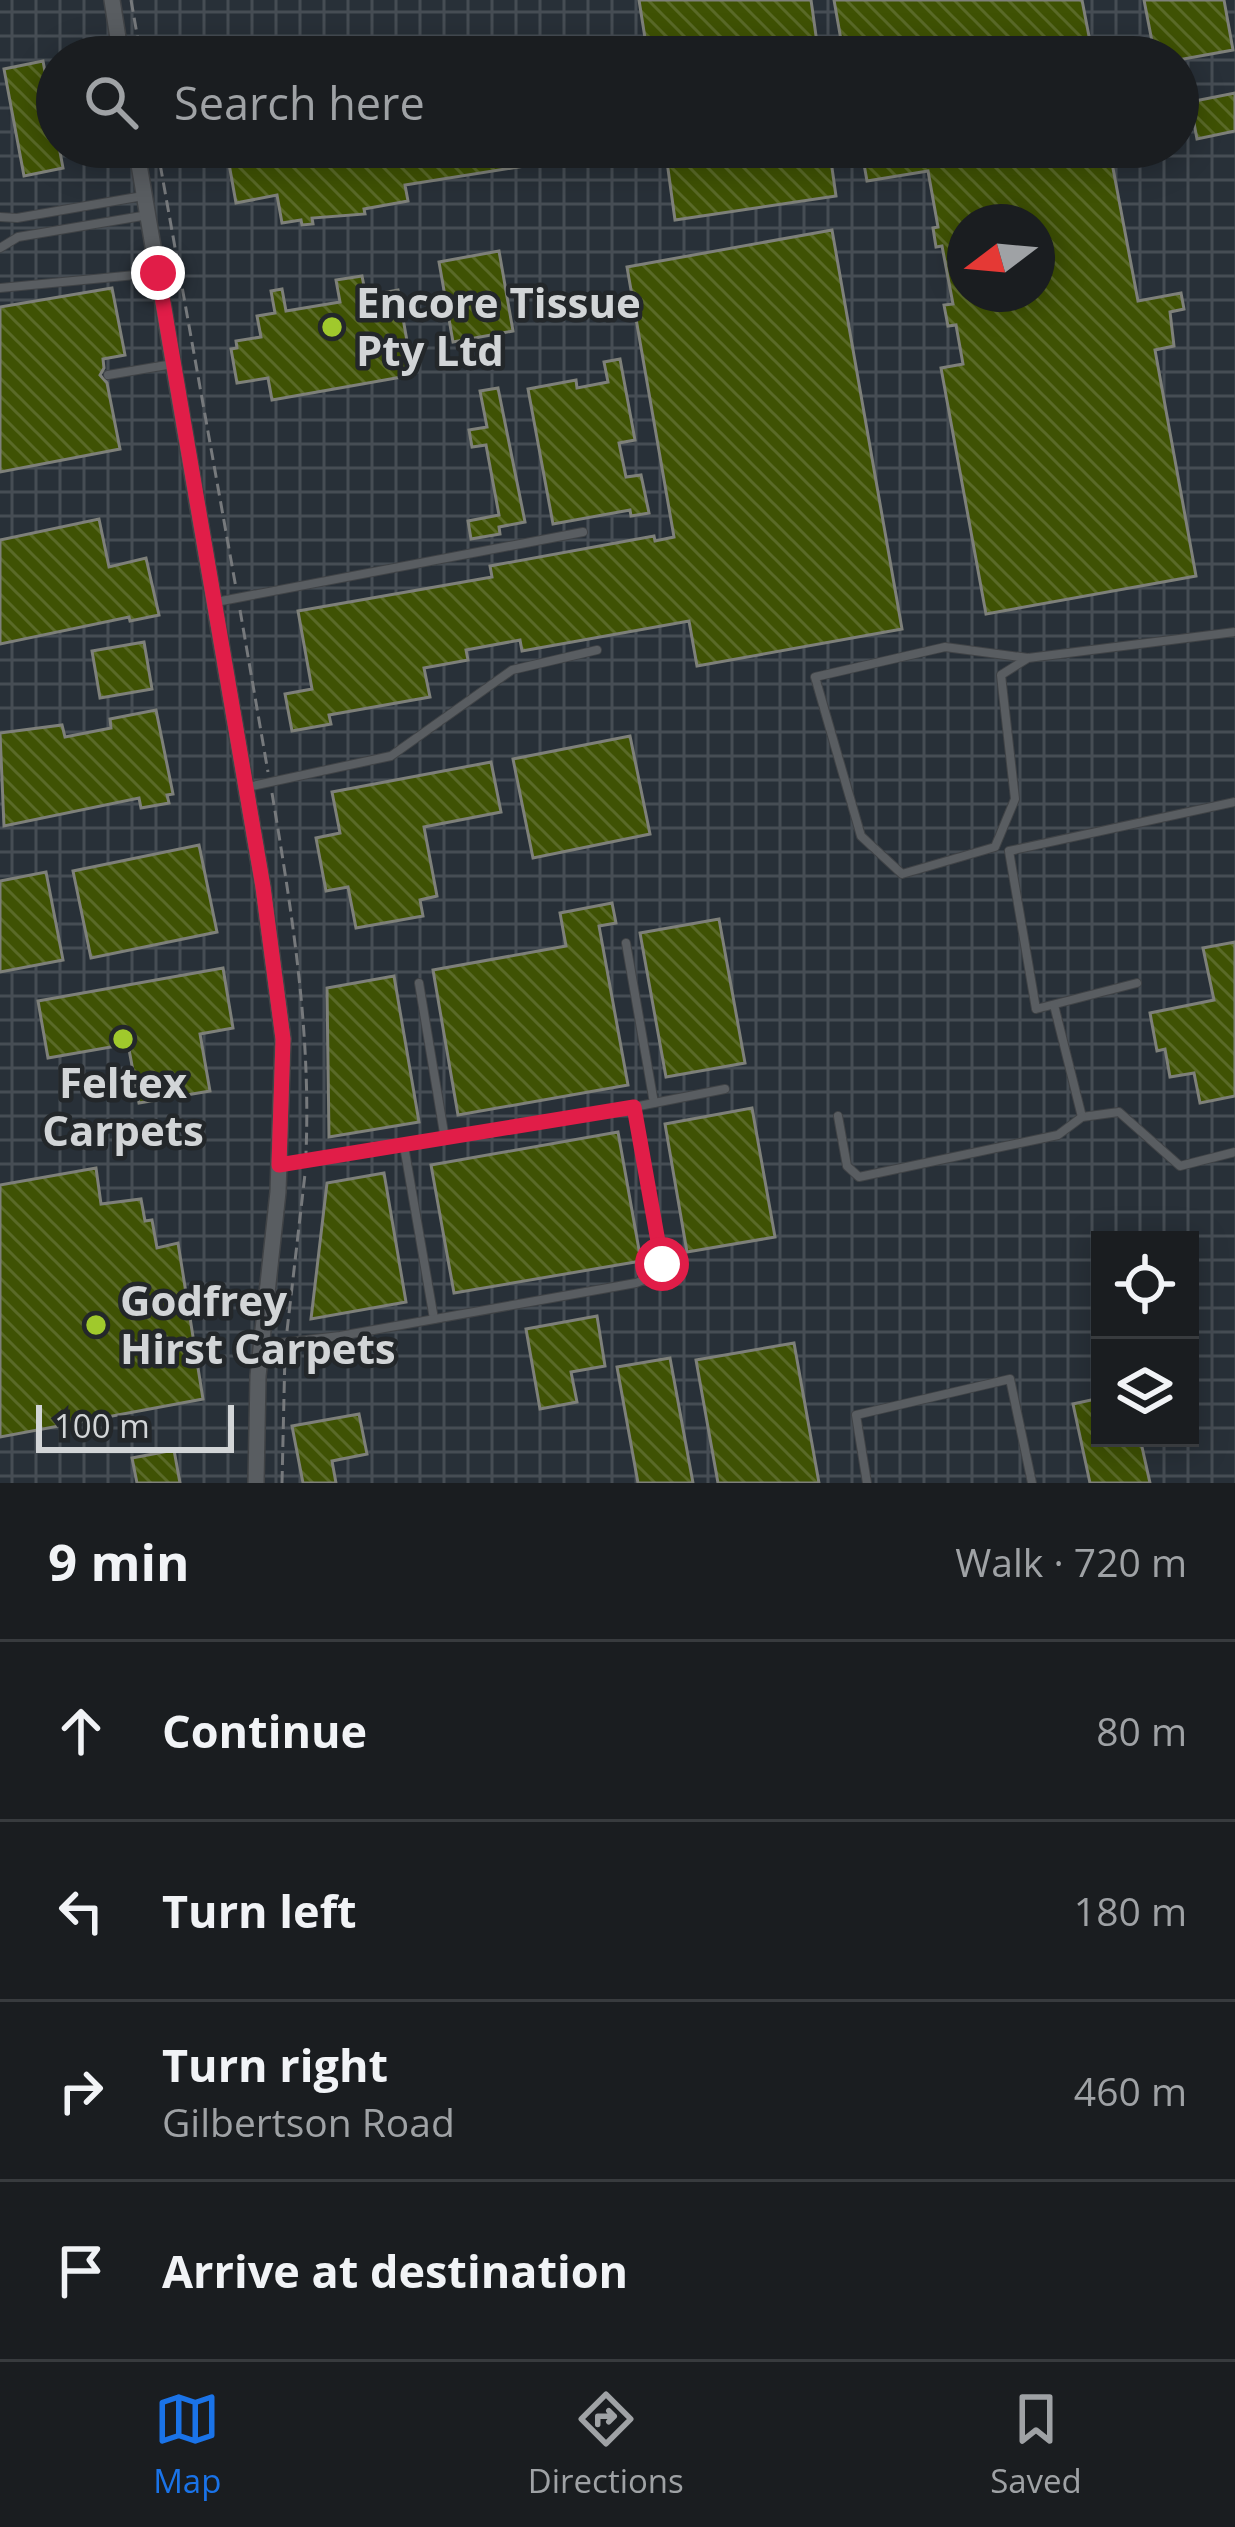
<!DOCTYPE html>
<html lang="en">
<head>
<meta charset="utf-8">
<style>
  body { margin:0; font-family:"Open Sans",sans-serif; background:#232629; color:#f1f3f6 }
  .controls { position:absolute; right:36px; bottom:36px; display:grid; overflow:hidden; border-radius:0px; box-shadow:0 6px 30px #0003 }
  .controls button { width:108px; height:108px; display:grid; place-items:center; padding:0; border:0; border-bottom:3px solid #383b3e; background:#1a1d20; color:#f1f3f6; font:60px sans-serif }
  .compass { position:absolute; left:947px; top:204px; width:108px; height:108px; border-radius:50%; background:#1a1d20; box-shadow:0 6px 30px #0003; rotate:254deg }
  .scale { position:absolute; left:36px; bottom:30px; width:198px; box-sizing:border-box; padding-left:12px; border:6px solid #d2d5d7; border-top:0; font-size:33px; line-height:42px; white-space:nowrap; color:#d2d5d7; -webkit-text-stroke:9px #23272a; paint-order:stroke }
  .stop { position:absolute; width:36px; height:36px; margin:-27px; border:9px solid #e11d48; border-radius:50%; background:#fff }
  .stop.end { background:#e11d48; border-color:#fff; box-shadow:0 3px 12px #0008 }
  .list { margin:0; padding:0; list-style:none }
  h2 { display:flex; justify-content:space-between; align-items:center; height:156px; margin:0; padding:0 48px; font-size:51px }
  h2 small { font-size:39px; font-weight:400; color:#9fa2a5 }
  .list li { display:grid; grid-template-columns:78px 1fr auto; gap:36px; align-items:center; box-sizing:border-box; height:180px; padding:0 48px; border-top:3px solid #383b3e }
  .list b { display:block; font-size:45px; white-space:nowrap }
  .list p { margin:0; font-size:39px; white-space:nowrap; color:#9fa2a5 }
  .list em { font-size:39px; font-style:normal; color:#9fa2a5 }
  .icon { flex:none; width:66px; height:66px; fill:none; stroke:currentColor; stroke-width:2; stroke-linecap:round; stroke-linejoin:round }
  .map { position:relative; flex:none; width:1235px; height:1483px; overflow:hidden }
  .search { position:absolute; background:#1a1d20; box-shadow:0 6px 30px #0003; left:36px; right:36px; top:36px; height:132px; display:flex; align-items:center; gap:30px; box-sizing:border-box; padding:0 42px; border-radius:66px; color:#9fa2a5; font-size:45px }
  .sheet { height:876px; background:#1a1d20 }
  nav { display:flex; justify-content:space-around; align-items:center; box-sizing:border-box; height:168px; border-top:3px solid #383b3e; background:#1a1d20; font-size:33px; color:#9fa2a5 }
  nav a { display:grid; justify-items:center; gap:6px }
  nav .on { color:#1a73e8 }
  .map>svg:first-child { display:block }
</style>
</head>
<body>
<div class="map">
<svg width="1235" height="1483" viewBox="0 0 1235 1483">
  <defs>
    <pattern id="industrial-grid" width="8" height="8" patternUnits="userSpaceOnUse" patternTransform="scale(3)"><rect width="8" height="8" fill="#283038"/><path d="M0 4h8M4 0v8" fill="none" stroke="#464d54"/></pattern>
    <pattern id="building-back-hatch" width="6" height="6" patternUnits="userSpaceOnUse" patternTransform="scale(3)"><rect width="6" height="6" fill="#3f5204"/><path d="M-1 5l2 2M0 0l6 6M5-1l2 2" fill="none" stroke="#5a6a28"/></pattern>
  </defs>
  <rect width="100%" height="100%" fill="#23272a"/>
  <path fill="url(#industrial-grid)" fill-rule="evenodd" d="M0,0H1235V1483H0ZM57,57H1178V147H57ZM965,222H1037V294H965ZM1100,1240H1190V1438H1100Z"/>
  <g fill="url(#building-back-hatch)" stroke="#7e807a" stroke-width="3" fill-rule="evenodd">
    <path d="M639,0H811L819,57H648Z"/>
    <path d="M834,0H1082L1093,57H844Z"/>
    <path d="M1144,0H1224L1233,50L1178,60V57H1155Z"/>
    <path d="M43,61L63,168L24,176L4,69Z"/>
    <path d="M1235,93V131L1197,139L1190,102Z"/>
    <path d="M226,147H554L556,161L405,185L408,201L364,209L365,214L312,218L313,224L302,225L301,220L282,223L277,195L236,203Z"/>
    <path d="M665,147H829L836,196L675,220Z"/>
    <path d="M861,147H1109L1138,301L1181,293L1184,309L1170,312L1174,346L1155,350L1196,576L986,614L941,368L963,364L956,325L948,326L944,305L953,304L942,246L936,247L933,228L938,227L928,171L867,181ZM965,222H1037V294H965Z"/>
    <path d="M832,230L902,629L697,666L689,621L522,651L520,640L466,650L468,660L424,668L430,697L329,715L331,724L292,731L285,694L312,689L298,611L492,577L490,566L654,536L655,541L674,537L627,267Z"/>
    <path d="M499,251L513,331L453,342L439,262Z"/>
    <path d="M362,276L366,296L398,290L413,375L272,400L268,378L237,383L231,349L237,348L236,341L261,337L257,316L275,313L271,291L282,289L286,311L340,302L336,280Z"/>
    <path d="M112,288L125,355L103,359L104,368L100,375L107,383L120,449L0,472V307Z"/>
    <path d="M620,359L635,440L619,443L626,477L641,475L649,513L631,516L630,510L553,524L528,389L576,380L577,388L608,382L604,362Z"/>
    <path d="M498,388L525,522L499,527L500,534L471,539L468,521L499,515L486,445L472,447L469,430L487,427L480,391Z"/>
    <path d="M99,519L109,567L146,558L159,615L130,621L129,617L0,644V540Z"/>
    <path d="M144,642L152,689L100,698L92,651Z"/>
    <path d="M156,710L173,794L167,795L169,803L141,808L139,798L4,826L0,733L62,725L65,737L111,728L110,719Z"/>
    <path d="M630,736L650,834L533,858L513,759Z"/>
    <path d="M491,762L501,812L424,827L437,896L420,900L423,916L356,928L348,887L326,891L316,838L340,833L332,792Z"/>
    <path d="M199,845L217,932L91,958L73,871Z"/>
    <path d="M46,872L63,960L0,972V881Z"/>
    <path d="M612,903L616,923L599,926L628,1085L458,1115L433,970L566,946L560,913Z"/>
    <path d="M719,919L745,1063L666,1077L640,933Z"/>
    <path d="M1235,942V1096L1200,1103L1194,1073L1170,1077L1165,1049L1157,1051L1150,1013L1214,1000L1203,948Z"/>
    <path d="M223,968L233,1028L200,1034L210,1091L139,1103L128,1044L48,1058L38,1001Z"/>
    <path d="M394,976L419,1122L329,1137L327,988Z"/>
    <path d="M752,1108L775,1237L687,1252L665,1124Z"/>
    <path d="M618,1132L641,1261L454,1293L431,1165Z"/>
    <path d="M96,1168L101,1204L141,1199L145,1221L152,1220L157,1248L178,1243L203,1399L0,1437V1185Z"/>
    <path d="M384,1173L406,1302L311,1319L327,1183Z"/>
    <path d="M597,1316L605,1366L571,1372L577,1402L540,1409L526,1329Z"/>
    <path d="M794,1343L819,1483H718L696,1360Z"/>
    <path d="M670,1358L693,1483H638L617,1367Z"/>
    <path d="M1100,1398V1438H1140L1150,1483H1090L1073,1404Z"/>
    <path d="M359,1414L367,1454L332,1461L336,1483H303L292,1426Z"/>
    <path d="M174,1450L180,1483H137L132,1458Z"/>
  </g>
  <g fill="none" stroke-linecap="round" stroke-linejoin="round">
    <defs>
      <g id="service">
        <path d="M0,217L17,218L143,196"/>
        <path d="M0,248L18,237L148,215"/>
        <path d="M0,288L156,273"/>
        <path d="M108,375L173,364"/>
        <path d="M216,602L583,532"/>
        <path d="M1028,658L1001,675L1015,799L995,847L902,874L861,836L815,677L945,647L1028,658L1235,632"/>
        <path d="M248,787L391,756L512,670L597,650"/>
        <path d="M626,943L654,1103"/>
        <path d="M419,983L445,1139"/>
        <path d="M1137,983L1036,1009L1009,851L1235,802"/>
        <path d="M1054,1005L1082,1117L1119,1112L1180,1166L1235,1152"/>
        <path d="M634,1107L725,1089"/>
        <path d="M838,1116L847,1166L859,1177L1058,1135L1082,1117"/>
        <path d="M404,1146L434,1319"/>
        <path d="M263,1345L340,1336L636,1283L654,1276L662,1264L634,1107L279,1165"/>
        <path d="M867,1483L856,1415L1010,1379L1032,1483"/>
      </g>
      <g id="minor">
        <path d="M112,0L121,57"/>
        <path d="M136,147L263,888L283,1039L278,1192L258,1376L256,1483"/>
      </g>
    </defs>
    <use href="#service" stroke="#404346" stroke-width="10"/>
    <use href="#minor" stroke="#404346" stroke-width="18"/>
    <g stroke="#76797c" stroke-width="3" stroke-dasharray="12 6" stroke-linecap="butt">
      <path d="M131,0L141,57"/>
      <path d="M157,147L236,588"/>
      <path d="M240,610L268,772"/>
      <path d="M272,793C292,913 311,1030 306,1153"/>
      <path d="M287,1331L305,1174"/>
      <path d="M282,1483L285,1353"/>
    </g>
    <use href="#service" stroke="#595d61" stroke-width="8"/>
    <use href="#minor" stroke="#595d61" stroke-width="15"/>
  </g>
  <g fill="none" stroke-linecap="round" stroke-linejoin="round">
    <path stroke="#e11d48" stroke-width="15" d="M158,273L263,887L283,1039L279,1165L634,1107L662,1264"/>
  </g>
  <g fill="#a0c92c" stroke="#23272a" stroke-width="4.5">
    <circle cx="332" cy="327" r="12"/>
    <circle cx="123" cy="1039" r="12"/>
    <circle cx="96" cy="1325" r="12"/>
  </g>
  <g text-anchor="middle" stroke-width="9" stroke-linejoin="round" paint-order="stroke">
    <g font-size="42" font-weight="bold" fill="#d2d5d7" stroke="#23272a" text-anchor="start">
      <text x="356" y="318">Encore Tissue<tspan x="356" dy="48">Pty Ltd</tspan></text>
      <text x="123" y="1098" text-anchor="middle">Feltex<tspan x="123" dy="48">Carpets</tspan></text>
      <text x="120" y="1316">Godfrey<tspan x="120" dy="48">Hirst Carpets</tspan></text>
    </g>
  </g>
</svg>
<div class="controls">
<button><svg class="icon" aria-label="locate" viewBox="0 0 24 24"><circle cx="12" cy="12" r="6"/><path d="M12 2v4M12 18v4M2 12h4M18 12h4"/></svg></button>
<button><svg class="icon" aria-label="layers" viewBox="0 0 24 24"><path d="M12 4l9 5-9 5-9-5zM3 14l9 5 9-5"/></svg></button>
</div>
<svg class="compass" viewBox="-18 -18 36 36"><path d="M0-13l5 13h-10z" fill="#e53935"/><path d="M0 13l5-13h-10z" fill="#9fa2a5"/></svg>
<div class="scale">100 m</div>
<div class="stop" style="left:662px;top:1264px"></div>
<div class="stop end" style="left:158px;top:273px"></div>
<div class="search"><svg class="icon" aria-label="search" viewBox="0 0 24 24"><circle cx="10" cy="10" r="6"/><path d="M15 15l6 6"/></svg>Search here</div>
</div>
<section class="sheet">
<h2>9 min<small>Walk · 720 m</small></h2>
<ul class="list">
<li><svg class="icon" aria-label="ahead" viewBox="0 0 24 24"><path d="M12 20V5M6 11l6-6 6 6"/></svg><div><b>Continue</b></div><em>80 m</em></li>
<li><svg class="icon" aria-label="left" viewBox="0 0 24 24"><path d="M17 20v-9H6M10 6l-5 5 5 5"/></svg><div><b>Turn left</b></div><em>180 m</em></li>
<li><svg class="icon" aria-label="right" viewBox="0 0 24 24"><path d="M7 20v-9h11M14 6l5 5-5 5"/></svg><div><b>Turn right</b><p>Gilbertson Road</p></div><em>460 m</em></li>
<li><svg class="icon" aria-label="arrive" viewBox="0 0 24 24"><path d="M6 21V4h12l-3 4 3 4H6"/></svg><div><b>Arrive at destination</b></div></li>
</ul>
</section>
<nav>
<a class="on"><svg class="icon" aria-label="map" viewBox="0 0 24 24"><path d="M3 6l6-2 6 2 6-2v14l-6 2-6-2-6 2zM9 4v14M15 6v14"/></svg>Map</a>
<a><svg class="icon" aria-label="directions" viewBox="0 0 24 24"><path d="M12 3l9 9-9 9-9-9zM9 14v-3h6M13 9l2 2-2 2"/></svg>Directions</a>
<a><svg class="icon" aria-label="saved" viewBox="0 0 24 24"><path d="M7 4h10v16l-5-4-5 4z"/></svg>Saved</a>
</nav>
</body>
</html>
